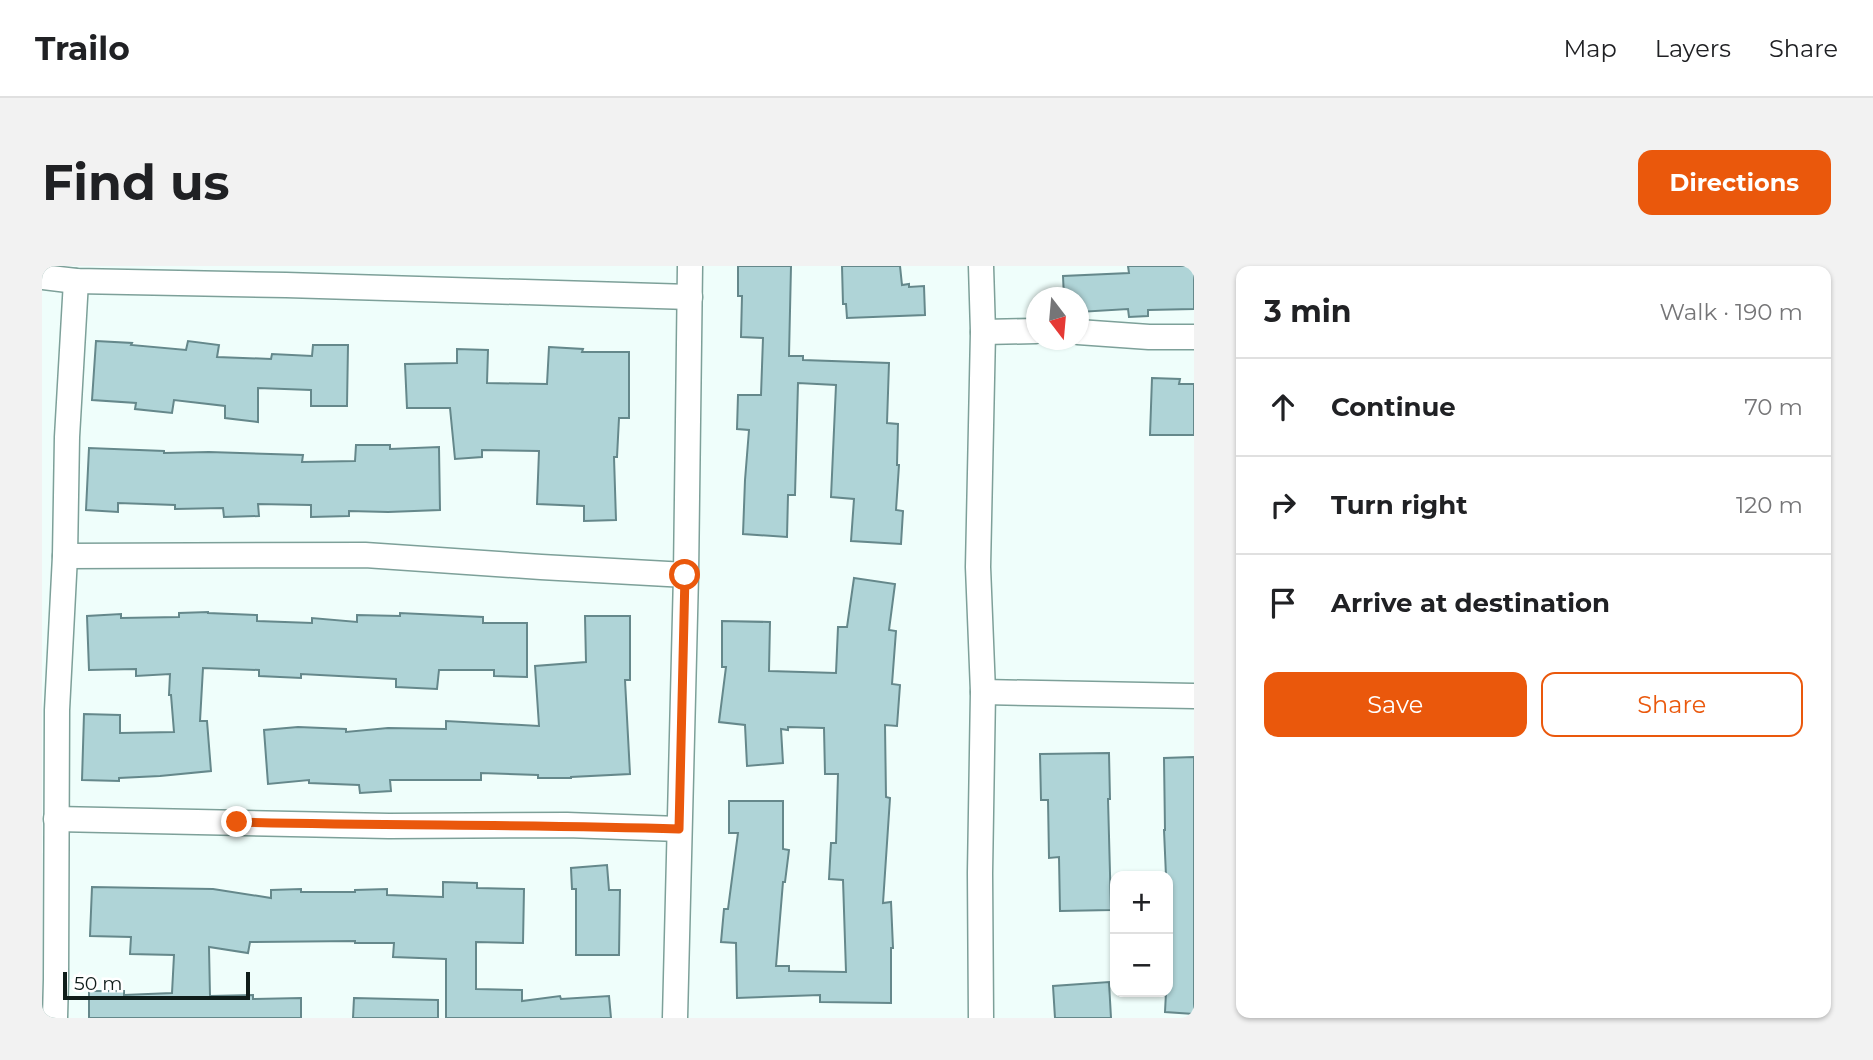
<!DOCTYPE html>
<html lang="en">
<head>
<meta charset="utf-8">
<style>
  body { margin:0; font-family:Montserrat,sans-serif; background:#f2f2f2; color:#202124 }
  .controls { position:absolute; right:21px; bottom:21px; display:grid; overflow:hidden; border-radius:14px; box-shadow:0 2px 5px #0004 }
  .controls button { width:63px; height:63px; display:grid; place-items:center; padding:0; border:0; border-bottom:2px solid #e0e0e0; background:#fff; color:#202124; font:35px sans-serif }
  .compass { position:absolute; left:984px; top:21px; width:63px; height:63px; border-radius:50%; background:#fff; box-shadow:0 2px 5px #0004; rotate:164deg }
  .scale { position:absolute; left:21px; bottom:18px; width:187px; box-sizing:border-box; padding-left:7px; border:4px solid #0f1d1a; border-top:0; font-size:19px; line-height:24px; white-space:nowrap; color:#0f1d1a; -webkit-text-stroke:5px #fff; paint-order:stroke }
  .stop { position:absolute; width:21px; height:21px; margin:-16px; border:5px solid #ea580c; border-radius:50%; background:#fff }
  .stop.end { background:#ea580c; border-color:#fff; box-shadow:0 2px 7px #0008 }
  .list { margin:0; padding:0; list-style:none }
  h2 { display:flex; justify-content:space-between; align-items:center; height:91px; margin:0; padding:0 28px; font-size:30px }
  h2 small { font-size:23px; font-weight:400; color:#757577 }
  .list li { display:grid; grid-template-columns:46px 1fr auto; gap:21px; align-items:center; box-sizing:border-box; height:98px; padding:0 28px; border-top:2px solid #e0e0e0 }
  .list b { display:block; font-size:26px; white-space:nowrap }
  .list em { font-size:23px; font-style:normal; color:#757577 }
  .actions { display:flex; gap:14px; padding:21px 28px }
  .actions a { flex:1; padding:16px 0; border:2px solid #ea580c; border-radius:14px; text-align:center; font-size:24px; color:#ea580c }
  .actions .main { background:#ea580c; color:#fff }
  .icon { flex:none; width:38px; height:38px; fill:none; stroke:currentColor; stroke-width:2; stroke-linecap:round; stroke-linejoin:round }
  .map { position:relative; flex:none; width:1152px; height:752px; overflow:hidden; border-radius:14px }
  header { display:flex; align-items:center; gap:42px; box-sizing:border-box; height:98px; padding:0 35px; background:#fff; border-bottom:2px solid #e0e0e0 }
  header strong { font-size:33px }
  nav { display:flex; gap:38px; margin-inline-start:auto; font-size:24px }
  .intro { display:flex; align-items:center; justify-content:space-between; box-sizing:border-box; height:168px; padding:0 42px }
  h1 { margin:0; font-size:49px }
  .button { padding:18px 32px; border-radius:14px; background:#ea580c; color:#fff; font-size:24px; font-weight:700 }
  main { display:flex; gap:42px; padding:0 42px }
  aside { flex:1; background:#fff; border-radius:14px; box-shadow:0 2px 5px #0004 }
  .map>svg:first-child { display:block }
</style>
</head>
<body>
<header>
<strong>Trailo</strong>
<nav><a>Map</a><a>Layers</a><a>Share</a></nav>
</header>
<div class="intro"><h1>Find us</h1><a class="button">Directions</a></div>
<main>
<div class="map">
<svg width="1152" height="752" viewBox="0 0 1152 752">
  <rect width="100%" height="100%" fill="#effefb"/>
  <g fill="#afd4d7" stroke="#65888b" stroke-width="2">
    <path d="M696,0H749L747,90H761V94L847,97L845,157L856,158L855,199H857L854,244L861,245L859,278L809,275L812,233L789,231L794,119L756,117L753,229H746L745,271L701,268L703,214L707,164L695,163L696,129H719L721,72L699,71L700,30H696Z"/>
    <path d="M800,0H858L860,19L867,18V21L882,20L883,49L805,52L804,38H801Z"/>
    <path d="M1086,0H1152V43L1106,44V50L1087,51L1086,43L1037,46V32H1022L1021,10L1087,7Z"/>
    <path d="M54,75L90,77L89,79L144,84L146,75L177,79L175,91L229,93L230,88L270,90L271,79H306L305,140H269V124L216,122V156L183,152V140L132,134L130,147L93,143L94,137L50,134Z"/>
    <path d="M507,81L541,83L540,86H587V152H577L575,191H572L574,254L542,255V240L495,238L497,185L440,184V191L413,193L408,142H365L363,98L415,97V83L446,84L445,117L505,118Z"/>
    <path d="M1110,112L1138,113L1137,118H1152V169H1108Z"/>
    <path d="M314,179H348V183L397,181L398,244L346,246L307,245V250L269,251V239L216,238L217,250L182,251L181,242L133,243V239L76,237V246L44,244L47,182L122,185V187L167,186L261,189L260,196L313,195Z"/>
    <path d="M812,312L853,318L847,364L854,365L850,418L858,419L855,460L843,459L844,531L848,532L841,637L849,636L851,682H849V737L778,736V729L695,732L694,677L679,676L682,643H686L696,567H687V535H741V583L747,584L743,616H741L734,700H747V705L804,706L801,614L787,613L789,577H794L796,508H783L782,462L746,461V464L739,463L741,497L705,500L703,459L677,456L684,401H680V355L728,356L727,405L794,407L796,361H805Z"/>
    <path d="M166,346V347L215,349V355L270,357V352L315,356V349L358,350V347L441,351V357H485V411L452,410V404H397L395,423L354,421V413L259,408V412L217,410V404L161,402L158,455H165L169,505L118,510L77,512V515L40,514L42,448L78,449V467L132,466L129,429H127L128,408L94,410V403L47,404L45,350L79,348V352L137,351V347Z"/>
    <path d="M543,350H588V414H583L588,508L529,511V512H496V509L439,507V514H348L349,525L318,527L317,519L267,517V514L226,518L222,464L256,461L304,463V466L346,462L404,463V455L497,460L493,400L544,396Z"/>
    <path d="M1067,487L1068,533H1066L1069,644L1018,645L1017,591L1007,592L1006,534H999L998,488Z"/>
    <path d="M1152,491V748L1123,746L1124,726H1126V610H1124L1122,564H1123L1122,492Z"/>
    <path d="M565,599L567,624H578L577,689H534V623H530L529,602Z"/>
    <path d="M401,616L435,617V622L482,623L481,677L434,676V723L480,724V735L518,730L519,733L567,730L569,752H404V693L351,691L352,677H313V675L208,676L206,687L167,681L168,730L211,729V733L259,732V752H47V725H82V729L130,727L132,689L88,688L89,671L48,670L50,621L171,623L229,632V624L259,623V626H313V624L345,623V629L401,631Z"/>
    <path d="M1067,716L1069,752H1013L1011,720Z"/>
    <path d="M312,732L396,734V752H311Z"/>
  </g>
  <g fill="none" stroke-linecap="round" stroke-linejoin="round">
    <defs>
      <g id="street">
        <path d="M0,11L34,15L244,19L648,31"/>
        <path d="M941,66L994,65"/>
        <path d="M1036,66L1107,71H1152"/>
        <path d="M23,290L323,289L499,301L644,309"/>
        <path d="M941,426L1152,430"/>
        <path d="M14,553L347,560L525,559L637,563"/>
        <path d="M13,752L14,713L15,444L23,290L25,171L34,15"/>
        <path d="M633,752L644,309L648,0"/>
        <path d="M939,752L938,607L941,426L936,301L941,66L939,0"/>
      </g>
    </defs>
    <use href="#street" stroke="#7da099" stroke-width="27"/>
    <use href="#street" stroke="#fff" stroke-width="24"/>
  </g>
  <g fill="none" stroke-linecap="round" stroke-linejoin="round">
    <path stroke="#ea580c" stroke-width="9" d="M195,556C342,560 490,558 637,563L643,309"/>
  </g>
</svg>
<div class="controls">
<button>+</button>
<button>−</button>
</div>
<svg class="compass" viewBox="-18 -18 36 36"><path d="M0-13l5 13h-10z" fill="#e53935"/><path d="M0 13l5-13h-10z" fill="#757577"/></svg>
<div class="scale">50 m</div>
<div class="stop" style="left:643px;top:309px"></div>
<div class="stop end" style="left:195px;top:556px"></div>
</div>
<aside>
<h2>3 min<small>Walk · 190 m</small></h2>
<ul class="list">
<li><svg class="icon" aria-label="ahead" viewBox="0 0 24 24"><path d="M12 20V5M6 11l6-6 6 6"/></svg><div><b>Continue</b></div><em>70 m</em></li>
<li><svg class="icon" aria-label="right" viewBox="0 0 24 24"><path d="M7 20v-9h11M14 6l5 5-5 5"/></svg><div><b>Turn right</b></div><em>120 m</em></li>
<li><svg class="icon" aria-label="arrive" viewBox="0 0 24 24"><path d="M6 21V4h12l-3 4 3 4H6"/></svg><div><b>Arrive at destination</b></div></li>
</ul>
<div class="actions"><a class="main">Save</a><a>Share</a></div>
</aside>
</main>
</body>
</html>
